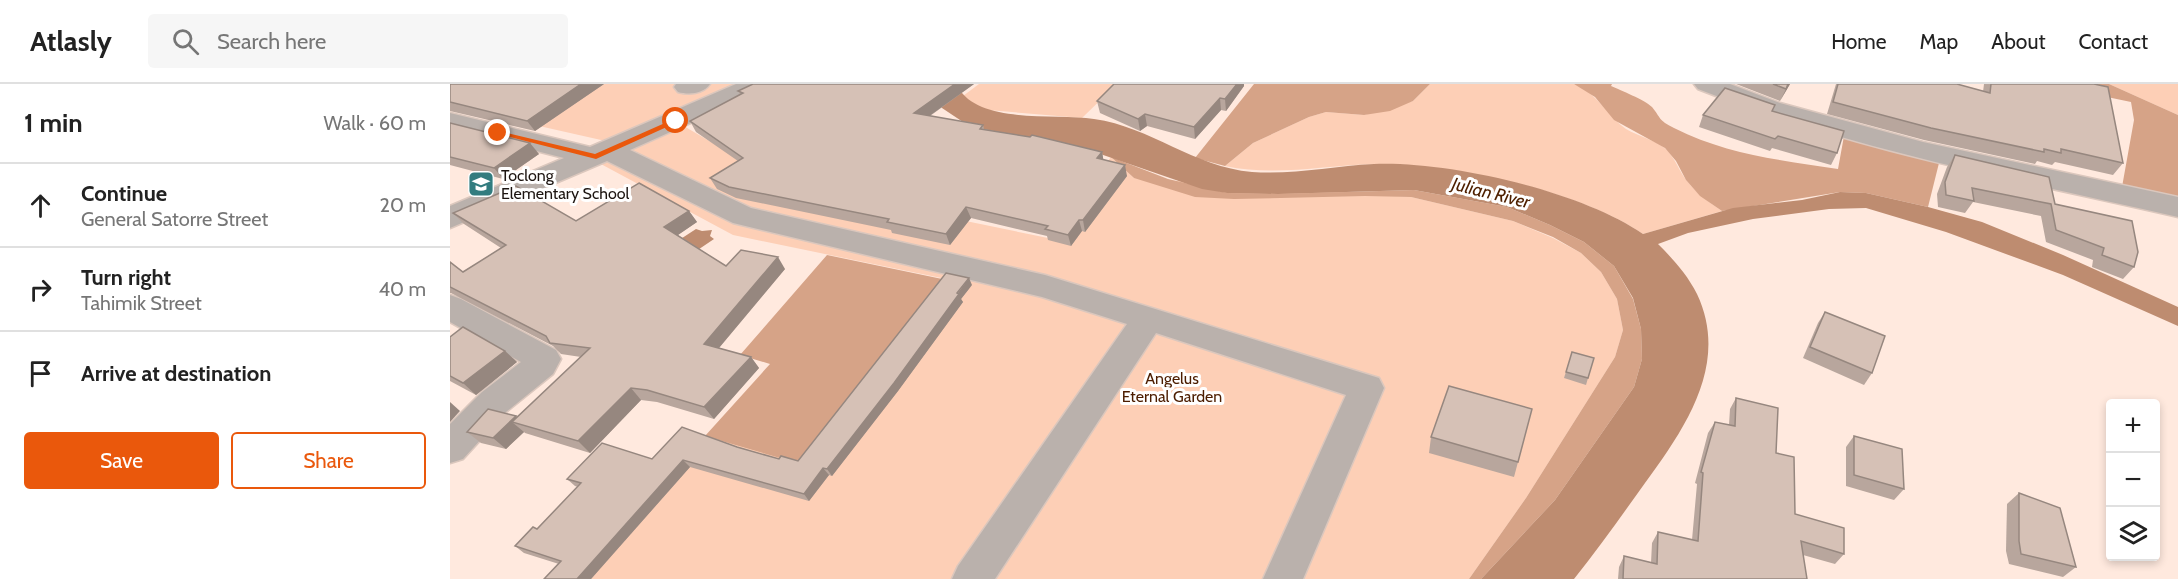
<!DOCTYPE html>
<html lang="en">
<head>
<meta charset="utf-8">
<style>
  body { margin:0; font-family:Cabin,sans-serif; background:#f6f6f6; color:#222 }
  .controls { position:absolute; right:18px; bottom:18px; display:grid; overflow:hidden; border-radius:6px; box-shadow:0 3px 9px #0003 }
  .controls button { width:54px; height:54px; display:grid; place-items:center; padding:0; border:0; border-bottom:2px solid #e0e0e0; background:#fff; color:#222; font:30px sans-serif }
  .stop { position:absolute; width:18px; height:18px; margin:-14px; border:4px solid #ea580c; border-radius:50%; background:#fff }
  .stop.end { background:#ea580c; border-color:#fff; box-shadow:0 2px 6px #0008 }
  .list { margin:0; padding:0; list-style:none }
  h2 { display:flex; justify-content:space-between; align-items:center; height:78px; margin:0; padding:0 24px; font-size:26px }
  h2 small { font-size:20px; font-weight:400; color:#767676 }
  .list li { display:grid; grid-template-columns:39px 1fr auto; gap:18px; align-items:center; box-sizing:border-box; height:84px; padding:0 24px; border-top:2px solid #e0e0e0 }
  .list b { display:block; font-size:22px; white-space:nowrap }
  .list p { margin:0; font-size:20px; white-space:nowrap; color:#767676 }
  .list em { font-size:20px; font-style:normal; color:#767676 }
  .actions { display:flex; gap:12px; padding:18px 24px }
  .actions a { flex:1; padding:14px 0; border:2px solid #ea580c; border-radius:6px; text-align:center; font-size:21px; color:#ea580c }
  .actions .main { background:#ea580c; color:#fff }
  .icon { flex:none; width:33px; height:33px; fill:none; stroke:currentColor; stroke-width:2; stroke-linecap:round; stroke-linejoin:round }
  .map { position:relative; flex:none; width:1728px; height:495px; overflow:hidden }
  header { display:flex; align-items:center; gap:36px; box-sizing:border-box; height:84px; padding:0 30px; background:#fff; border-bottom:2px solid #e0e0e0 }
  header strong { font-size:28px }
  nav { display:flex; gap:33px; margin-inline-start:auto; font-size:21px }
  .search { width:420px; height:54px; background:#f6f6f6; display:flex; align-items:center; gap:15px; box-sizing:border-box; padding:0 21px; border-radius:6px; color:#767676; font-size:22px }
  main { display:flex }
  aside { flex:1; background:#fff }
  .map>svg:first-child { display:block }
</style>
</head>
<body>
<header>
<strong>Atlasly</strong>
<div class="search"><svg class="icon" aria-label="search" viewBox="0 0 24 24"><circle cx="10" cy="10" r="6"/><path d="M15 15l6 6"/></svg>Search here</div>
<nav><a>Home</a><a>Map</a><a>About</a><a>Contact</a></nav>
</header>
<main>
<aside>
<h2>1 min<small>Walk · 60 m</small></h2>
<ul class="list">
<li><svg class="icon" aria-label="ahead" viewBox="0 0 24 24"><path d="M12 20V5M6 11l6-6 6 6"/></svg><div><b>Continue</b><p>General Satorre Street</p></div><em>20 m</em></li>
<li><svg class="icon" aria-label="right" viewBox="0 0 24 24"><path d="M7 20v-9h11M14 6l5 5-5 5"/></svg><div><b>Turn right</b><p>Tahimik Street</p></div><em>40 m</em></li>
<li><svg class="icon" aria-label="arrive" viewBox="0 0 24 24"><path d="M6 21V4h12l-3 4 3 4H6"/></svg><div><b>Arrive at destination</b></div></li>
</ul>
<div class="actions"><a class="main">Save</a><a>Share</a></div>
</aside>
<div class="map">
<svg width="1728" height="495" viewBox="0 0 1728 495">
  <rect width="100%" height="100%" fill="#ffe9de"/>
  <g fill="#fdcfb6">
    <path d="M0,0H295L160,58L0,22Z"/>
    <path d="M529,0H667L632,34L538,26L527,22L513,12Z"/>
    <path d="M980,0H1124C1147,9 1157,31 1176,45C1189,53 1205,55 1217,66C1226,76 1229,87 1237,97C1246,109 1259,118 1272,127L1193,150C1131,107 1001,79 926,80C874,81 826,93 775,82L803,59L859,33L876,28L914,31L963,17Z"/>
    <path d="M1659,0H1728V31Z"/>
    <path d="M232,41L331,99L598,154L661,73L684,94L961,113L1063,137L1103,154L1131,169L1151,188L1167,215L1173,246L1165,273L1076,414L1019,495H108L255,352L496,195L283,151L149,79Z"/>
  </g>
  <g fill="#d6a387">
    <path d="M804,0H980L963,17L940,27L914,31L876,28L859,33L803,59L775,82L745,74Z"/>
    <path d="M1124,0H1162L1161,2C1170,6 1195,16 1202,23C1211,34 1208,36 1224,44C1278,71 1330,76 1388,85L1394,52L1489,79L1478,123L1416,109L1390,108L1272,127L1250,112L1236,96L1226,77L1215,64L1164,36L1145,13Z"/>
    <path d="M1595,0H1659L1728,31V115L1672,103L1684,36L1681,18Z"/>
    <path d="M661,73L718,95L777,109L828,110L964,106L1057,123L1100,141L1134,158L1164,182L1183,215L1191,245L1192,275L1184,303L1105,416L1031,495H1019L1076,414L1165,273L1173,246L1167,215L1151,188L1131,169L1103,153L1063,137L961,113L915,112L784,115L745,113L684,94Z"/>
    <path d="M377,171L497,196L354,381L255,352L320,280L290,271Z"/>
  </g>
  <g fill="#be8c70">
    <path d="M508,3C529,41 605,29 644,35C701,43 744,83 802,88C843,91 883,82 924,80C999,77 1131,107 1193,150L1283,124L1352,116L1390,108L1416,109L1478,123L1532,138L1613,171L1728,223V242L1613,191L1496,148L1416,124L1379,125L1303,135L1238,149L1208,160C1222,174 1237,190 1247,210C1280,280 1235,344 1195,399C1172,431 1149,464 1124,495H1031L1105,416L1184,303L1192,275L1191,245L1183,214L1164,182L1134,158L1100,141L1057,123L964,106L828,110L777,109L752,105L627,62L544,51L513,38L492,24L478,8Z"/>
    <path d="M246,145L252,147L262,146L260,152L264,155L224,182L206,171Z"/>
  </g>
  <g fill="none" stroke-linecap="round" stroke-linejoin="round">
    <defs>
      <g id="minor">
        <path d="M226,0H260C253,10 239,11 228,8L224,3Z"/>
        <path d="M286,0H321L317,5L180,66L301,124L595,191L929,294L934,304L853,495H813L896,311L706,249L545,495H502L508,482L677,240L592,213L283,139L157,77L0,144V122L114,74L0,45V29L140,63Z"/>
        <path d="M1244,0H1280L1330,19L1473,58L1728,113V133C1567,96 1402,66 1248,5Z"/>
        <path d="M0,211L11,215L106,266L111,275L103,290L56,328L13,375L0,379V340L32,308L71,278L0,238Z"/>
      </g>
    </defs>
    <use href="#minor" stroke="#dbc7bd" stroke-width="3"/>
    <use href="#minor" fill="#bab1ac" fill-rule="evenodd"/>
  </g>
  <g fill="#b8a69d">
    <path d="M0,0H154L85,47L0,27Z"/>
    <path d="M303,0H524L480,32L533,41L534,45L652,68L653,75L677,92L635,148L632,147L621,162L598,156L597,152L521,134L500,161L442,149L441,146L286,114L267,105L260,94L288,77L246,48L240,37L290,10L288,7Z"/>
    <path d="M664,0H794V2L776,27L771,26L745,55L697,42L690,47L650,29L647,17Z"/>
    <path d="M1286,0H1340L1330,17Z"/>
    <path d="M1386,0H1507L1533,8L1534,0H1644L1673,79L1663,91L1605,78L1602,81L1587,77L1585,80L1474,56L1377,30Z"/>
    <path d="M1323,27L1387,69L1381,81L1322,64L1320,67L1249,43L1253,31Z"/>
    <path d="M0,39L89,70L53,95L0,81Z"/>
    <path d="M1505,71L1605,120L1684,183L1673,195L1642,183L1643,176L1596,158L1591,132L1523,118L1515,129L1488,123L1487,110L1497,83Z"/>
    <path d="M239,127L247,138L228,151L276,182L335,185L269,264L301,273L309,284L264,335L207,318L191,316L140,369L75,349L74,348L56,365L31,359L17,348L66,332L67,333L131,273L111,270L103,262L1,209H0V178L13,188L51,164L14,140L3,129L126,137Z"/>
    <path d="M522,201L511,215L513,218L448,307L382,392L379,391L359,417L240,383L141,495H94L109,480L74,469L65,462L87,445L128,403L125,402L117,395L202,375L287,363L329,375L348,377Z"/>
    <path d="M1375,228L1422,289L1414,301L1353,274L1368,239Z"/>
    <path d="M0,253L55,267L67,278L26,311L0,297Z"/>
    <path d="M1122,268L1138,294L1136,301L1114,294Z"/>
    <path d="M1286,314L1326,369L1345,430L1394,470L1385,480L1353,471L1357,495H1168L1169,483L1174,472L1201,479L1202,459L1208,448L1242,456L1247,400L1245,399L1258,349L1265,338L1279,341L1280,325Z"/>
    <path d="M1404,352L1454,405L1444,416L1396,402V363Z"/>
    <path d="M981,353L1068,378L1064,393L979,369Z"/>
    <path d="M1569,409L1626,483L1613,493L1559,480L1556,467L1557,420Z"/>
  </g>
  <g fill="#96877f">
    <path d="M131,0H154L85,47L77,37Z"/>
    <path d="M505,0H524L468,40L464,29Z"/>
    <path d="M787,0H794V2L776,27L775,15Z"/>
    <path d="M1338,0H1340L1330,17L1336,5Z"/>
    <path d="M770,14L771,26L745,55L744,43Z"/>
    <path d="M695,30L697,42L690,47L688,35Z"/>
    <path d="M80,59L89,70L53,95L44,84Z"/>
    <path d="M652,68L654,79L647,74Z"/>
    <path d="M675,81L677,92L635,148L633,136Z"/>
    <path d="M516,123L521,134L500,161L496,150Z"/>
    <path d="M239,127L247,138L222,155L214,143Z"/>
    <path d="M629,136L632,147L621,162L618,151Z"/>
    <path d="M328,173L335,185L263,271L254,260Z"/>
    <path d="M519,194L522,201L511,215L513,218L448,307L382,392L377,385Z"/>
    <path d="M55,267L67,278L26,311L13,299Z"/>
    <path d="M301,273L309,284L264,335L254,323Z"/>
    <path d="M181,304L191,316L140,369L128,357Z"/>
    <path d="M0,318L10,327L0,338Z"/>
    <path d="M66,332L77,342L62,338L74,348L56,365L43,354Z"/>
    <path d="M233,376L240,383L141,495H127Z"/>
    <path d="M373,384L379,391L359,417L354,410Z"/>
  </g>
  <g fill="#d6c1b6" stroke="#96877f" stroke-width="1.5">
    <path d="M0,0H131L77,37L0,18Z"/>
    <path d="M303,0H505L464,29L533,41L530,45L580,53L582,51L652,68L647,74L675,81L633,136H629L618,151L595,145L598,142L516,123L496,150L437,138L439,135L279,103L260,94L293,74L240,37L293,9L288,7Z"/>
    <path d="M664,0H787L775,15L770,14L744,43L695,30L688,35L647,17Z"/>
    <path d="M1323,0H1338L1336,5Z"/>
    <path d="M1388,0H1507L1540,9L1541,0H1644L1658,3L1673,79L1611,65V69L1594,65V68L1481,44L1383,18Z"/>
    <path d="M1275,4L1325,21L1322,27L1394,47L1387,69L1328,52L1325,55L1253,31Z"/>
    <path d="M0,39L80,59L44,84L0,73Z"/>
    <path d="M1505,71L1599,93L1605,120L1682,137L1688,168L1684,183L1652,171L1654,164L1606,146L1601,120L1522,104L1524,117L1496,111L1495,98Z"/>
    <path d="M189,99L239,127L214,143L276,182L291,166L328,173L254,260L301,273L254,323L197,306L181,304L128,357L62,338L140,264L100,259L96,252L0,203V178L13,188L56,161L3,129L66,102L126,137Z"/>
    <path d="M496,189L519,194L507,209L509,210L444,299L377,385L373,384L354,410L233,376L127,495H94L111,477L65,462L83,443L87,445L131,399L117,395L152,359L202,375L232,343L287,363L329,375L331,372L348,377Z"/>
    <path d="M1375,228L1435,252L1422,289L1360,263Z"/>
    <path d="M13,243L55,267L13,299L0,292V253Z"/>
    <path d="M1122,268L1144,274L1138,294L1116,288Z"/>
    <path d="M999,302L1082,325L1068,378L981,353Z"/>
    <path d="M1286,314L1328,324L1326,369L1344,373L1345,430L1394,444V470L1351,457L1357,495H1173L1174,472L1207,480L1208,448L1248,457L1253,389L1251,388L1265,338L1285,342Z"/>
    <path d="M38,325L66,332L43,354L17,348Z"/>
    <path d="M1404,352L1452,365L1454,405L1404,391Z"/>
    <path d="M1569,409L1610,424L1626,483L1571,470L1569,457Z"/>
  </g>
  <path fill="#ea580c" d="M224,35L230,37L146,75L44,49L48,47L145,70Z"/>
  <defs>
    <symbol id="school-square" viewBox="-11 -11 22 22"><rect x="-9" y="-9" width="18" height="18" rx="4" fill="#327c7f" stroke="#fff"/><path d="M0-5L7-2L0 1L-7-2ZM-4 1L0 2.5L4 1V4Q0 6-4 4Z" fill="#fff"/></symbol>
  </defs>
  <g fill-rule="evenodd">
    <use href="#school-square" x="16" y="85" width="30" height="30"/>
  </g>
  <g text-anchor="middle" stroke-width="6" stroke-linejoin="round" paint-order="stroke">
    <g font-size="16" fill="#1c1410" stroke="#fff" text-anchor="start">
      <text x="51" y="97">Toclong<tspan x="51" dy="18">Elementary School</tspan></text>
    </g>
    <g font-size="16" fill="#4c1d00" stroke="#fff">
      <text x="722" y="300">Angelus<tspan x="722" dy="18">Eternal Garden</tspan></text>
    </g>
    <g font-size="18" font-style="italic" fill="#4f2000" stroke="#fff">
      <text transform="translate(1041 109) rotate(14)" y="6">Julian River</text>
    </g>
  </g>
</svg>
<div class="controls">
<button>+</button>
<button>−</button>
<button><svg class="icon" aria-label="layers" viewBox="0 0 24 24"><path d="M12 4l9 5-9 5-9-5zM3 14l9 5 9-5"/></svg></button>
</div>
<div class="stop" style="left:226px;top:37px"></div>
<div class="stop end" style="left:48px;top:49px"></div>
</div>
</main>
</body>
</html>
